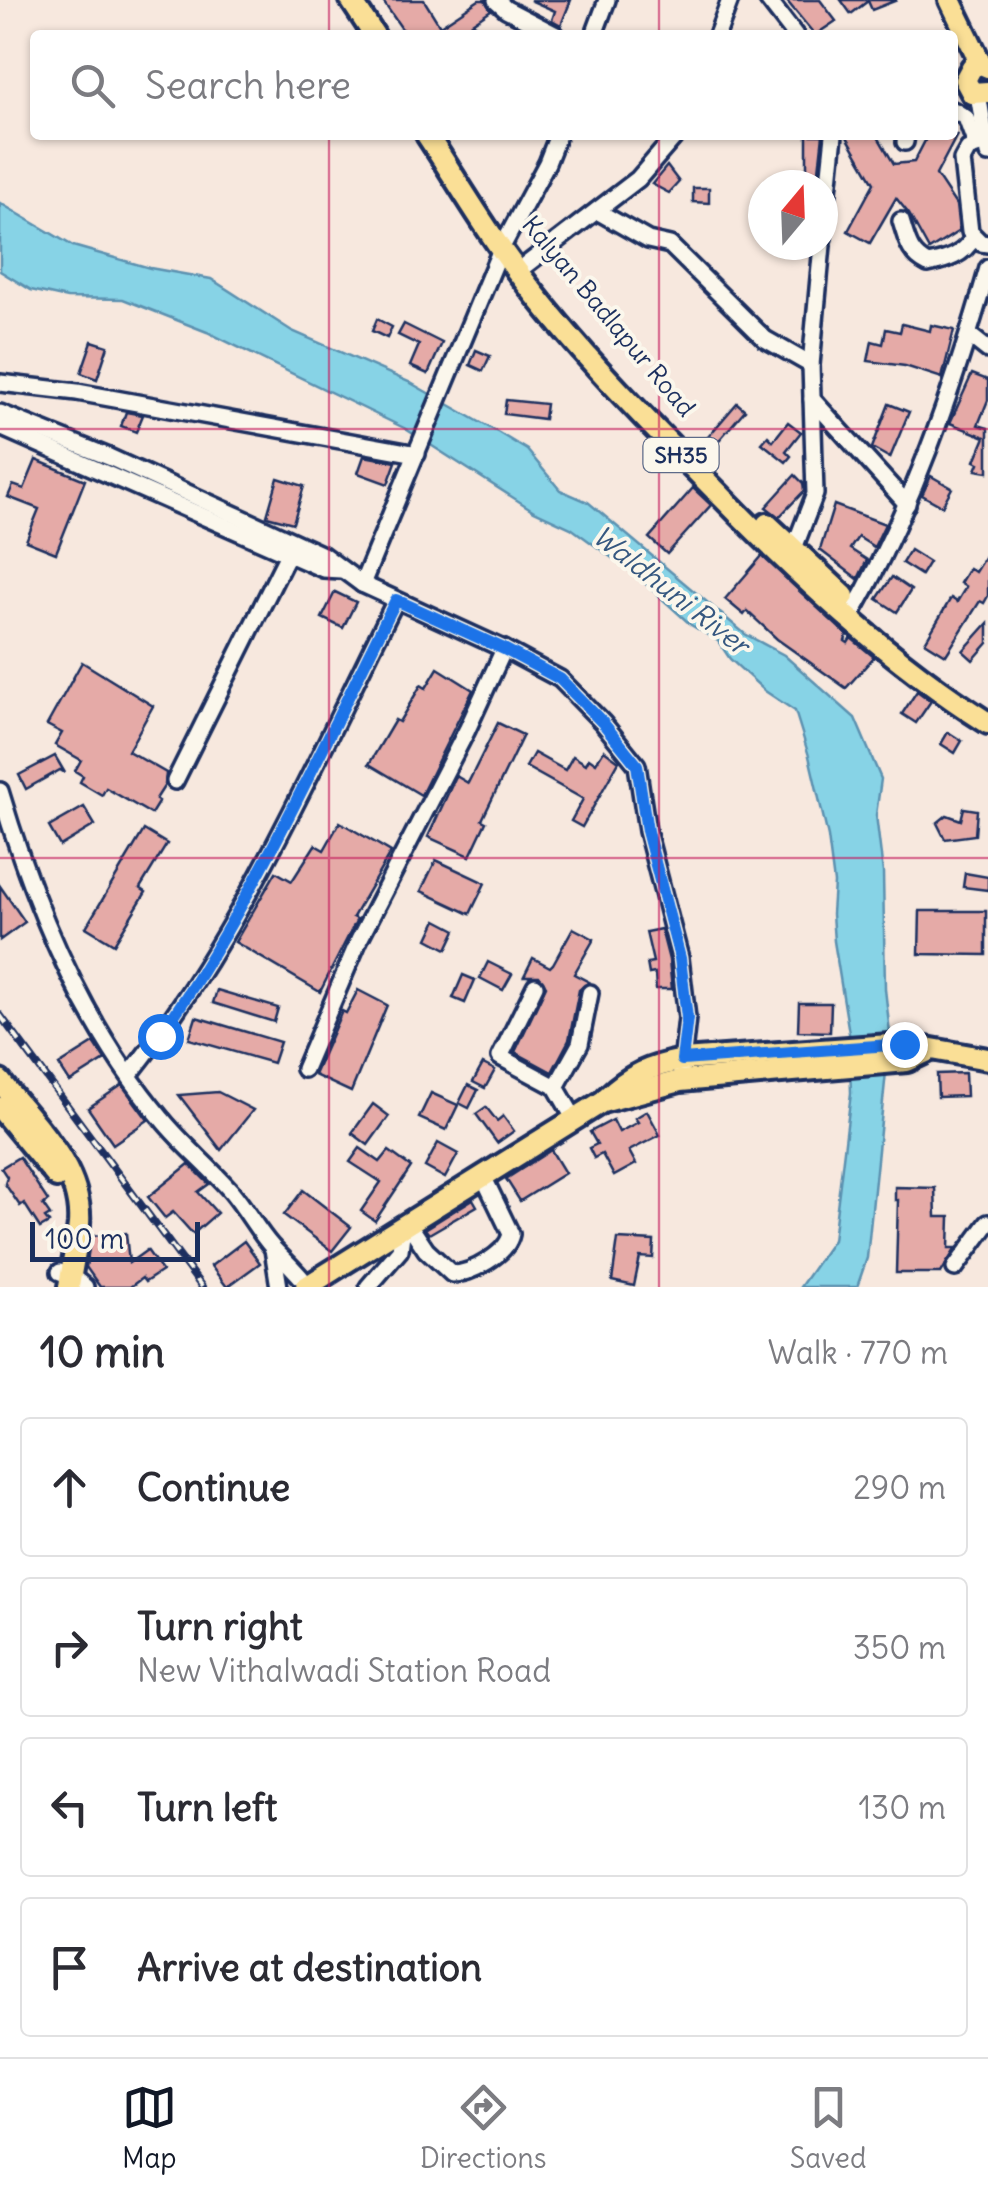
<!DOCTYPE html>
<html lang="en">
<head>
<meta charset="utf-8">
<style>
  body { margin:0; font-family:Delius,sans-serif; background:#f7f7f7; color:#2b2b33 }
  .compass { position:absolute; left:748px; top:170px; width:90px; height:90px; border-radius:50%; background:#fff; box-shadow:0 2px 8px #0004; rotate:19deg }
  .scale { position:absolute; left:30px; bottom:25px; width:170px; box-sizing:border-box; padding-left:10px; border:5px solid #1b2f5e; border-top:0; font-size:28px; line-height:35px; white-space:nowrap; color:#1b2f5e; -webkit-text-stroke:8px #fbf7ec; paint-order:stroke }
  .stop { position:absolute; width:30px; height:30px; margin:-22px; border:8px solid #1a73e8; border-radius:50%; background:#fff }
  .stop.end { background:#1a73e8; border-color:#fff; box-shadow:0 2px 10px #0008 }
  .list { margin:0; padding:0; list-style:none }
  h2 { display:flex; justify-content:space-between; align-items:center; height:130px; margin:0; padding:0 40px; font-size:42px }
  h2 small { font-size:32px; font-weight:400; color:#7c7c81 }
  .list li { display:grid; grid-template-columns:65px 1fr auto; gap:30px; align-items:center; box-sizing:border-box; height:140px; margin:0 20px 20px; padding:0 20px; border:2px solid #e1e1e2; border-radius:10px }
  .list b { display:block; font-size:38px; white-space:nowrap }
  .list p { margin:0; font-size:32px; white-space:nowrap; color:#7c7c81 }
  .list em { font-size:32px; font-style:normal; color:#7c7c81 }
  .icon { flex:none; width:55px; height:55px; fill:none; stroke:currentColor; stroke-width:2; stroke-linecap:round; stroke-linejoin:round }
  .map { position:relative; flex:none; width:988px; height:1287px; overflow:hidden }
  .search { position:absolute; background:#fff; box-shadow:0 2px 8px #0004; left:30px; right:30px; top:30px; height:110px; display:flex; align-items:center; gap:25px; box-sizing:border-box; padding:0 35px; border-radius:10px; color:#7c7c81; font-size:38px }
  .sheet { height:770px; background:#fff }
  nav { display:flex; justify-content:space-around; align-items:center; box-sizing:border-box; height:140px; border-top:2px solid #e1e1e2; background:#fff; font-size:28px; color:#7c7c81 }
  nav a { display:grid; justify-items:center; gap:5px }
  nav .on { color:#111827 }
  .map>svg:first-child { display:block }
</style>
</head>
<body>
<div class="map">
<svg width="988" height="1287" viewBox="0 0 988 1287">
  <rect width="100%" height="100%" fill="#f7e8de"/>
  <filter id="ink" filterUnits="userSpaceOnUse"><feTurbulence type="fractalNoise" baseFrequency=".01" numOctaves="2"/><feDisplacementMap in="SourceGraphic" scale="20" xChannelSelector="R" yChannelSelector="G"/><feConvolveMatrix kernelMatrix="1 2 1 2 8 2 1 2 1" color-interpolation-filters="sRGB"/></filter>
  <g filter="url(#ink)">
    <path fill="#87d3e6" stroke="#5c91b0" stroke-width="2.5" d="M0,203L73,246L150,268L211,279L292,331L409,382L499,433L527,450L560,490L588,502L745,634L784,655L855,718L881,779L876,815L883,872L885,989L890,1033L867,1258L857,1287H800L833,1240L851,1093L849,1033L834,941L832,914L834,883L828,837L809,756L795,711L765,691L730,659L718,641L691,625L637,576L571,528L534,511L404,428L207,332L123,299L67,298L31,290L0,271Z"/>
    <g fill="#e5aaa7" stroke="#1b2f5e" stroke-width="2.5">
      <path d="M382,0H424L440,26L479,0H485L491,10L472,23L492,35H391L402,29Z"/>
      <path d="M530,0H571L561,25L552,20L555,11Z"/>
      <path d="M786,0H820L836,21L815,35Z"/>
      <path d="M841,0H897L872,10L868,1L851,14Z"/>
      <path d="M807,135H823L818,180L807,179Z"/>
      <path d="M846,135H877L894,164L914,162L928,135H957L936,175L956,205L959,231L929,250L909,214L896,198L870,243L848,231L874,183Z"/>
      <path d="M667,166L679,182L669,193L652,184Z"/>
      <path d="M693,188H709V203L693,202Z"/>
      <path d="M377,319L392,327L387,338L372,331Z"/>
      <path d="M404,324L442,343L428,374L410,366L419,345L398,335Z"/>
      <path d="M902,324L930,331L931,325L954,330L942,378L905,366L868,361L872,341L883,344L886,329L900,332Z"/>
      <path d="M92,341L108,346L97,379L81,373Z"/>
      <path d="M476,350L490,356L483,371L470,365Z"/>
      <path d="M972,374L988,380V400L978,425L988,428V472L976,470L979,463L975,461L985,437L950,423Z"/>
      <path d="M506,400L546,404L544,419L504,414Z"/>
      <path d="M737,403L745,410L715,445L707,438Z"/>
      <path d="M889,404L909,412L890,458L872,448Z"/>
      <path d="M126,412L143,415L136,432L121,426Z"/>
      <path d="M788,422L801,432L786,451L791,456L786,462L762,443L768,436L773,441Z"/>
      <path d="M364,456L396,462L388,484L358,473Z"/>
      <path d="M36,460L85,480L56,553L26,541L39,509L8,497L13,485L24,489Z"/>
      <path d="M795,475L803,483L804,491L779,517L766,507Z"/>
      <path d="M931,476L952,488L942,506L922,495Z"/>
      <path d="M278,478L304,486L293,523L267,516Z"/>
      <path d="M693,488L711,505L667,554L649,538Z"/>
      <path d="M834,505L885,524L874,547L858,537L850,549L867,560L858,579L820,550Z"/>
      <path d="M910,550L929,562L921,575L902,563Z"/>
      <path d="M988,551V596L984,603L980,601L946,655L925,642L951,598L957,602L966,587L960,583L969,568L975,572Z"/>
      <path d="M762,556L847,635L845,641L848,643L851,638L874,657L846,688L777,639L747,611L744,615L725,599Z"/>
      <path d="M892,577L911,590L897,612L877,599Z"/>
      <path d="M335,592L356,602L343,628L322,618Z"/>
      <path d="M988,623V643L973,660L963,651Z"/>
      <path d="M82,662L153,706L128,751L166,773L165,785L156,799L159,801L151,814L106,788L102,795L80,782L83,776L75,771L81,760L55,745L62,733L47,725Z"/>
      <path d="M438,668L473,690L421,795L369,764L395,720L399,722L421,685L426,688Z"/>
      <path d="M917,691L931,701L916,723L902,714Z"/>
      <path d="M498,723L523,735L482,820L486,822L470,856L428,837L456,776L468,783Z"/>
      <path d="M948,732L962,741L955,753L941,744Z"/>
      <path d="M604,750L619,761L582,827L571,821L583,799L526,767L534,753L565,770L573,756L586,764L589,758L596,763Z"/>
      <path d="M55,756L65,773L60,770L26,789L19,775Z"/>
      <path d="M84,807L95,825L60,846L49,827Z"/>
      <path d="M964,808L977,810L975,835L945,839L937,823L947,815L961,820Z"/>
      <path d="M340,822L391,852L353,917L357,919L320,992L235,942L276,872L292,881L315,845L324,850Z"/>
      <path d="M144,830L167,844L140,888L146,892L114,944L86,927Z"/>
      <path d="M436,860L485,883L470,914L421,891Z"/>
      <path d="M965,873L988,877V890L963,887Z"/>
      <path d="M0,886L25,922L0,940Z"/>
      <path d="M920,911H986V955L919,954Z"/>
      <path d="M437,920L456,930L447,949L428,939Z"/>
      <path d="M573,928L594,939L574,974L589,982L579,990L569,1040L552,1072L515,1052L546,986L539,976H524L533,958L550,967L553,964Z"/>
      <path d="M661,929L669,960L672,989H656L655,973L649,974L647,963L653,962L646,932Z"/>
      <path d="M488,962L512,974L503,990L480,978Z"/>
      <path d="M463,975L475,980L465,1003L453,998Z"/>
      <path d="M217,990L278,1008L274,1022L213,1003Z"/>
      <path d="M358,990L387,1005L351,1092L314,1075L342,1011L346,1013Z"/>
      <path d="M799,1003H831L830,1032L798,1031Z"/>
      <path d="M196,1017L280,1042L273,1063L189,1039Z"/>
      <path d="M94,1043L105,1060L70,1082L59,1065Z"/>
      <path d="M483,1064L495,1070L485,1088L473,1082Z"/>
      <path d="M965,1073L966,1096L938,1097L937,1074Z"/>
      <path d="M122,1085L148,1120L113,1144L88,1108Z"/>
      <path d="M468,1085L478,1090L469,1108L459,1103Z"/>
      <path d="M218,1092L253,1110L221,1150L179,1095Z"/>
      <path d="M431,1093L458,1105L446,1130L419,1118Z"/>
      <path d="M373,1104L389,1116L368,1145L352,1133Z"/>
      <path d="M486,1107L497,1121L503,1116L514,1131L497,1143L476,1114Z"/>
      <path d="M647,1111L660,1135L629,1151L636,1164L614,1176L602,1154L594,1158L589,1148L597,1144L590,1132L613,1120L619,1132L638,1122L635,1118Z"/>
      <path d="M438,1143L458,1154L445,1178L425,1167Z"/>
      <path d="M360,1148L380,1162L389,1151L411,1167L375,1221L361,1211L381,1182L350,1162Z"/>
      <path d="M551,1150L565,1173L520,1201L506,1179Z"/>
      <path d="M19,1157L48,1201L43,1205L50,1215L45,1218L49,1223L40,1228L24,1203L20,1206L5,1184L7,1177L1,1168Z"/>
      <path d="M189,1164L209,1184L198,1192L217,1213L193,1234L173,1212L165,1218L148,1197Z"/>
      <path d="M895,1187L935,1188L936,1217H950L949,1248H956L941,1273H896L898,1200H895Z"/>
      <path d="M303,1190L351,1227L332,1251L284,1215Z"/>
      <path d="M473,1199L477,1206L429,1234L425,1229Z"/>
      <path d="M126,1233L129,1263L147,1250L162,1271L145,1282L142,1278L130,1287H100L86,1267L91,1236Z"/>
      <path d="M618,1239L654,1241L653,1258L640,1257L634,1286L612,1281Z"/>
      <path d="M244,1241L260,1263L227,1287L211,1266Z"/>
    </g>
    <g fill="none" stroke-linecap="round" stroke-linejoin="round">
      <defs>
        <g id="minor">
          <path d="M496,0L506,9L556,35"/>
          <path d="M768,0L795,35"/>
          <path d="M594,35L607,0"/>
          <path d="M717,35L730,0"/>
          <path d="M978,94L988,154"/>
          <path d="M953,110L966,118L976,145"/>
          <path d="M905,142L906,135"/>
          <path d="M986,143L968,149L962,160L970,232L981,243L988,244"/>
          <path d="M597,211L648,240L670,245L765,339L811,365"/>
          <path d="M901,221C907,240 909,255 928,264C947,260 964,255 973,238"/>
          <path d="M823,238L834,135"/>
          <path d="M518,271L638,179L676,135"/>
          <path d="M969,335L988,350"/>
          <path d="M0,383L77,392L417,454"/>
          <path d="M812,399L907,504"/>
          <path d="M0,413L109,457L323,555L362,584L504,649L560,679L603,723L637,765L647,831L680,958L687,1018L680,1081"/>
          <path d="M0,427L323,569L341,570"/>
          <path d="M791,556L815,494L811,365L822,245"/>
          <path d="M362,584L501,249L547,163L558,135"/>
          <path d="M849,619C912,509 953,390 988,268"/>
          <path d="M175,781L291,548"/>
          <path d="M0,791C34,906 83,1026 162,1119C183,1145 209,1166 231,1191C246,1209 257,1230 272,1247C284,1260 297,1271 308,1286"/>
          <path d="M535,986L500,1057L556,1087L574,1118"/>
          <path d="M304,1069L359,940L467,730L504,649"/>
          <path d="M130,1074C243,932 315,761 396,600"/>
          <path d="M556,1087L580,1044L590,993"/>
          <path d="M408,1223L426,1250L452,1274C471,1274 507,1254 511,1234L483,1176"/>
          <path d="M273,1249L279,1287"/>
          <path d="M955,1268L988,1223"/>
          <path d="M60,1272L71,1276L85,1287"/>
          <path d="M368,1287L400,1250L403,1226"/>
        </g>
        <g id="major">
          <path d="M351,0L374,35"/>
          <path d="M950,0L981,64"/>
          <path d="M988,67L981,64L972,67L965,80L972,93L988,92"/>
          <path d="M427,135C452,173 475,212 501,249C565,340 645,419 723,498C805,582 889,660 988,723"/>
          <path d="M767,524L844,596"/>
          <path d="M0,1081C32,1123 83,1167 79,1224C77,1245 72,1266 69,1287"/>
          <path d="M607,1097C630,1075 651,1066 683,1060L904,1044L988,1059"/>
          <path d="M0,1108L57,1177"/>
          <path d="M306,1287L602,1102L680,1081L907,1061L928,1051"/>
        </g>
      </defs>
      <use href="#minor" stroke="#1b2f5e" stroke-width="22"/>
      <use href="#major" stroke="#1b2f5e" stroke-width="28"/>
      <use href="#minor" stroke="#fbf7ec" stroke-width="15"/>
      <use href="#major" stroke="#fadf96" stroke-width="20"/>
      <defs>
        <path id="rail" d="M0,1015L202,1287"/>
      </defs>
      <use href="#rail" stroke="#1b2f5e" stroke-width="8"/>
      <use href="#rail" stroke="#fbf7ec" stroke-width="4" stroke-dasharray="11" stroke-linecap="butt"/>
    </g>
  </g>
  <g fill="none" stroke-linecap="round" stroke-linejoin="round" filter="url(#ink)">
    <path stroke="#1a73e8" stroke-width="12" d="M160,1036C254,901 322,747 396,600L504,649L560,679L603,723L637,765L647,831L680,958L687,1018L682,1060L904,1044"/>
  </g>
  <path fill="none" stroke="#c2185b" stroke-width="2.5" stroke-opacity="0.55" d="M329,0V35M659,0V35M329,135V1287M659,135V1287M0,429H988M0,858H988"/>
  <g text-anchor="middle" stroke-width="8" stroke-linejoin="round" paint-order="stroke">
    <rect fill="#fbf7ec" stroke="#5e6b89" stroke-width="2.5" x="643.5" y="438" width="75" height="34" rx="8"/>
    <g font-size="22" font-weight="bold" fill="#1b2f5e">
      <text x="681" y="463">SH35</text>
    </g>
    <g font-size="25" fill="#1b2f5e" stroke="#fbf7ec">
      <text transform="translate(609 316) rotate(50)" y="9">Kalyan Badlapur Road</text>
    </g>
    <g font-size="28" font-style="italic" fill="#365880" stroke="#fbf7ec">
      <text transform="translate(671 590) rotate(38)" y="10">Waldhuni River</text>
    </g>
  </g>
</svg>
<svg class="compass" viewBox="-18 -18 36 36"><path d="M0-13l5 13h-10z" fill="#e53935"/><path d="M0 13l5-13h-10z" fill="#7c7c81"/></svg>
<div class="scale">100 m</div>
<div class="stop" style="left:160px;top:1036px"></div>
<div class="stop end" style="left:904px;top:1044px"></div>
<div class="search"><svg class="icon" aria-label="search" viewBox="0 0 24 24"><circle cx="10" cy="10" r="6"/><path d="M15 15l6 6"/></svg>Search here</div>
</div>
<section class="sheet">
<h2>10 min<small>Walk · 770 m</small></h2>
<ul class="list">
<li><svg class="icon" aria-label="ahead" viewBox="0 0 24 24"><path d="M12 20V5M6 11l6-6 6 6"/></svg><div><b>Continue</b></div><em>290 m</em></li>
<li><svg class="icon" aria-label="right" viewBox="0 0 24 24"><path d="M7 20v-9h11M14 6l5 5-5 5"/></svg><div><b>Turn right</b><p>New Vithalwadi Station Road</p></div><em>350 m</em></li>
<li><svg class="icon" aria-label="left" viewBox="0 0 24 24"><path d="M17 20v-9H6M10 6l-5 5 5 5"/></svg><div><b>Turn left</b></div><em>130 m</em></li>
<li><svg class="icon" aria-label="arrive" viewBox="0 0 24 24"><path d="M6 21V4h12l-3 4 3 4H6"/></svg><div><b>Arrive at destination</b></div></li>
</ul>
</section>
<nav>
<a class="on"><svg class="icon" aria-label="map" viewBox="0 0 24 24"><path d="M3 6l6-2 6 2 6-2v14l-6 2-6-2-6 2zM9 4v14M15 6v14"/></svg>Map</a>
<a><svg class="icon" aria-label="directions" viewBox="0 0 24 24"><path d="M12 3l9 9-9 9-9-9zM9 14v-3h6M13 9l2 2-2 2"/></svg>Directions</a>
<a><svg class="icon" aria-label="saved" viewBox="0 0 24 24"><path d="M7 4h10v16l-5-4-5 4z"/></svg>Saved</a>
</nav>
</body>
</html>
